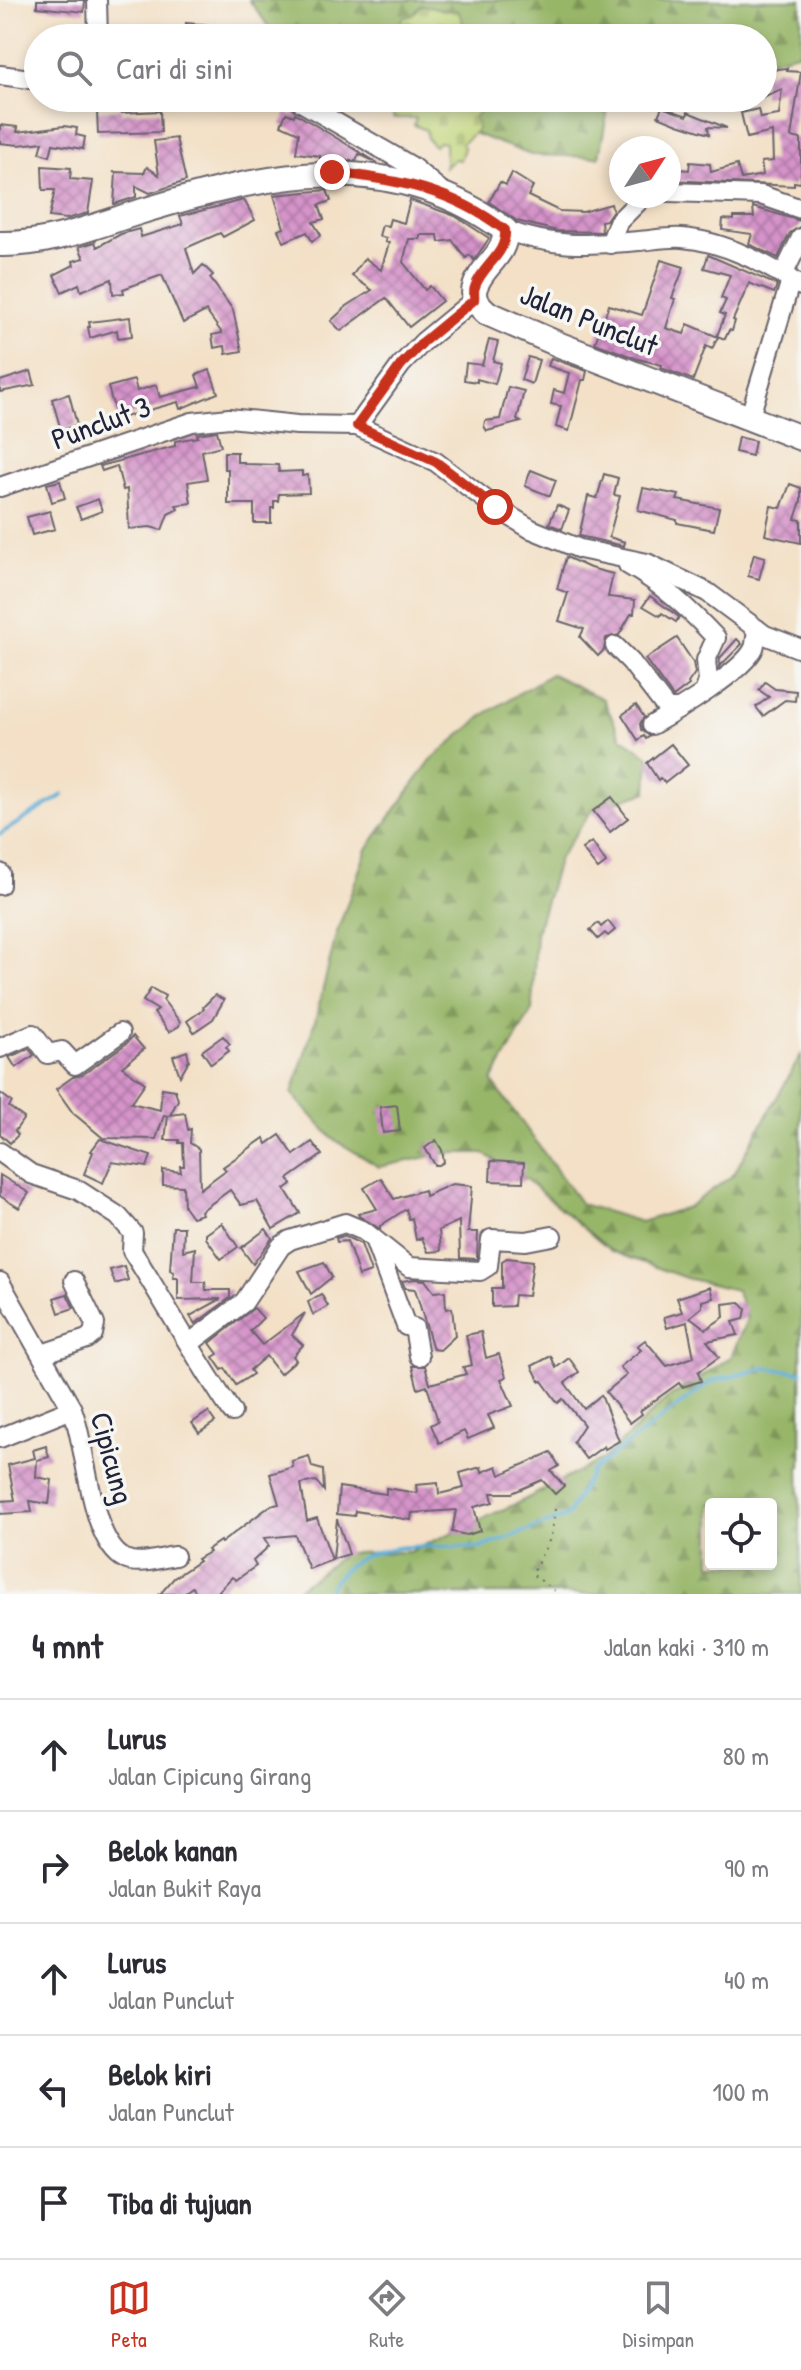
<!DOCTYPE html>
<html lang="id">
<head>
<meta charset="utf-8">
<style>
  body { margin:0; font-family:"Patrick Hand",sans-serif; background:#f7f7f7; color:#2b2b33 }
  .controls { position:absolute; right:24px; bottom:24px; display:grid; overflow:hidden; border-radius:8px; box-shadow:0 4px 12px #0003 }
  .controls button { width:72px; height:72px; display:grid; place-items:center; padding:0; border:0; border-bottom:2px solid #e1e1e2; background:#fff; color:#2b2b33; font:40px sans-serif }
  .compass { position:absolute; left:609px; top:136px; width:72px; height:72px; border-radius:50%; background:#fff; box-shadow:0 4px 12px #0003; rotate:54deg }
  .stop { position:absolute; width:24px; height:24px; margin:-18px; border:6px solid #c8321e; border-radius:50%; background:#fff }
  .stop.end { background:#c8321e; border-color:#fff; box-shadow:0 2px 8px #0008 }
  .list { margin:0; padding:0; list-style:none }
  h2 { display:flex; justify-content:space-between; align-items:center; height:104px; margin:0; padding:0 32px; font-size:34px }
  h2 small { font-size:26px; font-weight:400; color:#7c7c81 }
  .list li { display:grid; grid-template-columns:52px 1fr auto; gap:24px; align-items:center; box-sizing:border-box; height:112px; padding:0 32px; border-top:2px solid #e1e1e2 }
  .list b { display:block; font-size:30px; white-space:nowrap }
  .list p { margin:0; font-size:26px; white-space:nowrap; color:#7c7c81 }
  .list em { font-size:26px; font-style:normal; color:#7c7c81 }
  .icon { flex:none; width:44px; height:44px; fill:none; stroke:currentColor; stroke-width:2; stroke-linecap:round; stroke-linejoin:round }
  .map { position:relative; flex:none; width:801px; height:1594px; overflow:hidden }
  .search { position:absolute; background:#fff; box-shadow:0 4px 12px #0003; left:24px; right:24px; top:24px; height:88px; display:flex; align-items:center; gap:20px; box-sizing:border-box; padding:0 28px; border-radius:44px; color:#7c7c81; font-size:30px }
  .sheet { height:664px; background:#fff }
  nav { display:flex; justify-content:space-around; align-items:center; box-sizing:border-box; height:112px; border-top:2px solid #e1e1e2; background:#fff; font-size:22px; color:#7c7c81 }
  nav a { display:grid; justify-items:center; gap:4px }
  nav .on { color:#c8321e }
  .map>svg:first-child { display:block }
</style>
</head>
<body>
<div class="map">
<svg width="801" height="1594" viewBox="0 0 801 1594">
  <defs>
    <pattern id="forest-firs" width="22" height="20" patternUnits="userSpaceOnUse" patternTransform="scale(2)"><rect width="22" height="20" fill="#97b668"/><path d="M5 1l3.5 6h-7zM16 11l3.5 6h-7z" fill="#7b9457"/></pattern>
    <pattern id="cemetery-stones" width="16" height="16" patternUnits="userSpaceOnUse" patternTransform="scale(2)"><rect width="16" height="16" fill="#bfd478"/><path d="M2 7V4a2 2 0 0 1 4 0v3zM10 15v-3a2 2 0 0 1 4 0v3z" fill="#a4b669"/></pattern>
    <pattern id="building-cross-hatch" width="8" height="8" patternUnits="userSpaceOnUse" patternTransform="scale(2)"><rect width="8" height="8" fill="#d593c9"/><path d="M0 0l8 8M0 8l8-8" fill="none" stroke="#ac78a4"/></pattern>
  </defs>
  <rect width="100%" height="100%" fill="#f6f6f2"/>
  <filter id="ink" filterUnits="userSpaceOnUse"><feTurbulence type="fractalNoise" baseFrequency=".0125" numOctaves="2"/><feDisplacementMap in="SourceGraphic" scale="16" xChannelSelector="R" yChannelSelector="G"/><feConvolveMatrix kernelMatrix="1 2 1 2 8 2 1 2 1" color-interpolation-filters="sRGB"/></filter>
  <filter id="wash" filterUnits="userSpaceOnUse"><feTurbulence type="fractalNoise" baseFrequency=".006" numOctaves="4" result="noise"/><feDisplacementMap in="SourceGraphic" scale="32" xChannelSelector="R" yChannelSelector="G"/><feGaussianBlur stdDeviation="1.8" result="paint"/><feColorMatrix in="noise" values="0 0 0 0 0 0 0 0 0 0 0 0 0 0 0 0 0 1.4 0 .05"/><feComposite in="paint" operator="in"/></filter>
  <g filter="url(#wash)">
    <rect width="100%" height="100%" fill="#f3e0c6"/>
    <g fill="url(#forest-firs)" stroke="#5c6c52" stroke-width="2" fill-rule="evenodd">
      <path d="M249,0H801V52L763,62V38H281L272,31Z"/>
      <path d="M380,98H610L599,157L531,155Z"/>
      <path d="M551,674L603,699L621,737L649,756L647,792L593,809L559,858L536,934L532,1010L492,1081L581,1204L641,1222L688,1207L733,1175L801,1055V1466L799,1467L801,1594H291L346,1553L409,1552L524,1500L605,1458L664,1401L731,1357L747,1319L736,1290L686,1278L611,1251L527,1180L483,1153H447L379,1167L332,1138L292,1094L315,1021L337,932L367,849L431,760L485,714ZM711,1504H771V1564H711Z"/>
    </g>
    <g fill="url(#cemetery-stones)" stroke="#707b5a" stroke-width="2">
      <path d="M421,5C435,5 444,13 458,10L469,38H392L404,17L413,15Z"/>
      <path d="M402,98H480V110L474,118L478,126L475,132L461,144L464,148L460,160L454,159L445,167V143L439,142L434,146L427,138L426,130L414,125L416,118H393V109Z"/>
    </g>
    <g fill="none" stroke-linecap="round" stroke-linejoin="round">
      <g stroke="#59abd5" stroke-width="4">
        <path d="M0,834L63,795"/>
        <path d="M327,1594C353,1535 427,1547 480,1548L567,1516L592,1471L710,1382L765,1368L801,1372"/>
      </g>
    </g>
    <g id="blocks">
      <g fill="url(#building-cross-hatch)">
        <path d="M37,0H85L84,12L37,7Z"/>
        <path d="M186,23L222,26L220,38H187Z"/>
        <path d="M787,68V71L801,72L791,137L801,139V183L794,182V186L669,180V168L689,170L690,162L710,164L711,172L737,165L741,179L763,175L761,162L773,161L772,132L747,138L741,113L758,109L760,118L779,115L782,89L763,97V75L777,69Z"/>
        <path d="M662,107L687,116L688,112L727,128L708,127L709,134L678,124L658,116Z"/>
        <path d="M121,109V113L160,111L161,132L98,134L97,111Z"/>
        <path d="M286,113L294,116L295,113L378,163L359,154L356,161L320,160V156L296,153L299,133L281,125Z"/>
        <path d="M0,125L18,127L17,132L64,126L77,128L76,135L85,137L83,149L53,144L50,156L40,153L43,142L19,145L0,143Z"/>
        <path d="M176,138L186,181L150,193L136,186V197L114,204L116,173L113,172L144,173L147,167L159,175L154,141Z"/>
        <path d="M42,166L71,168L70,179L93,181L88,213L66,219L49,217L55,190H43Z"/>
        <path d="M512,173L533,186L528,196L559,211L583,212L611,204L613,210L606,220L601,221L602,232L557,231L517,221L489,202L500,182L506,185Z"/>
        <path d="M327,190L331,201L319,205L324,219L313,222L321,235L312,241L307,232L284,242L278,230L284,228L274,195Z"/>
        <path d="M244,200L255,220L223,237L220,233L186,248L194,274L203,265L213,275L210,278L233,310L242,351L226,354L225,346L214,348L212,335L222,333L206,311L183,323L162,275L123,289L124,293L113,294L112,279L81,291L79,284L62,292L54,275L74,265L73,261L84,258L79,247L82,246L95,242L97,247L121,234L139,229L141,237L183,224L180,216Z"/>
        <path d="M410,200L455,216L489,238L488,240L474,260L470,255L466,258L452,240L439,242L438,235H420V239H409L403,262L425,290L430,286L442,301L409,327L386,298L341,331L331,321L347,306L372,290L352,276L365,258L381,270L389,243L385,242L386,238L379,236L382,225L388,226L390,219L404,223Z"/>
        <path d="M753,207L801,221V226L790,233L778,258L749,244L752,234L722,230L723,219L734,220V217H754Z"/>
        <path d="M708,255L777,285L774,293L749,283L733,320L735,321L732,331L729,330L725,339L717,336L725,315L720,313L726,300L721,298L730,275L704,268Z"/>
        <path d="M661,260L684,267L672,298L675,299L666,328L684,334L688,324L718,337L712,349L706,346L693,380L661,368L662,365L638,359L595,343L609,305L642,315Z"/>
        <path d="M130,317L132,336L118,338L117,330L90,338L88,327H90L89,322Z"/>
        <path d="M489,340L498,342L493,361L501,363L495,384L477,379V382L464,380L466,363L482,365Z"/>
        <path d="M528,357L539,360L532,384L521,380Z"/>
        <path d="M551,358L587,371L585,380H582L569,431L556,427L561,406L551,404L554,390L564,393L569,373L548,366Z"/>
        <path d="M210,370L218,393L180,409L178,402L117,419L108,387L134,380L137,391L156,385L160,397L200,387L196,375Z"/>
        <path d="M31,371L35,385L0,392V381Z"/>
        <path d="M508,387L524,391L517,420L521,422L487,431L484,426L485,421L500,419Z"/>
        <path d="M69,394L77,425L61,430L52,399Z"/>
        <path d="M217,431L221,446L202,451L207,479L188,482L191,503L176,505L178,509L168,514L162,530L150,527L129,529L127,489L123,490L117,466L102,471L100,466L175,446V441L198,437L197,434Z"/>
        <path d="M738,437L755,441L752,456L735,452Z"/>
        <path d="M224,452H237V462H244V464L278,465L279,472L302,471V476L308,475L309,493L279,494L278,501H274V508H271V523H254V504H228V469H224Z"/>
        <path d="M531,470L556,480L550,496L525,486Z"/>
        <path d="M604,474L618,478L614,495L620,496L609,537L625,542L624,546L579,536L588,496L597,498Z"/>
        <path d="M60,481L65,498L52,502L47,484Z"/>
        <path d="M790,484L801,488V501L795,519L801,520V543L765,535L771,506L781,508Z"/>
        <path d="M643,488L679,495L677,500L719,508L714,530L677,523V520L638,510Z"/>
        <path d="M98,499L102,511L81,519L76,507Z"/>
        <path d="M557,505L569,510L562,529L549,524Z"/>
        <path d="M50,511L55,529L32,535L27,517Z"/>
        <path d="M754,554L765,557L759,579L748,576Z"/>
        <path d="M566,557L590,568L613,574L608,597L635,600L634,614H631L619,635L606,638L604,650L598,656L580,637L584,629L559,621L568,593L557,589Z"/>
        <path d="M650,596L679,617L676,622L662,613L660,616L643,606Z"/>
        <path d="M677,638L693,662L695,673L688,683L689,685L673,697L645,659Z"/>
        <path d="M737,639L742,644L719,667L720,658Z"/>
        <path d="M765,682L775,689L796,691L795,701L785,700L763,716L756,707L769,697L759,690Z"/>
        <path d="M636,705L644,717L640,724L641,730L650,736L646,739L644,736L638,740L622,715Z"/>
        <path d="M671,744L688,765L665,783L660,778L658,780L647,763Z"/>
        <path d="M612,797L628,818L610,832L593,811Z"/>
        <path d="M592,842L606,863L598,869L582,849Z"/>
        <path d="M608,921L615,930L608,936L605,933L598,939L590,930L598,923L601,927Z"/>
        <path d="M151,988L165,996L163,1000L180,1022L179,1026L169,1032L154,1013L158,1010L143,1001Z"/>
        <path d="M215,995L224,1000L213,1019L194,1032L187,1021L204,1009L203,1007Z"/>
        <path d="M133,1036L144,1049L122,1067L145,1083L131,1103L160,1110L162,1088L175,1090L178,1100L170,1115L185,1113L188,1130L191,1129L190,1143L199,1149L200,1189L226,1170L223,1167L264,1138L267,1144L280,1135L294,1155L312,1142L322,1155L288,1179L292,1184L285,1189L300,1213L273,1229L257,1201L241,1205L230,1190L201,1211L202,1214L192,1217L184,1206L183,1186L163,1185V1170L181,1172L180,1166H184L183,1143H179V1140H165L168,1116L164,1115L156,1139L103,1138L73,1113L56,1089L73,1077L82,1075L127,1043Z"/>
        <path d="M223,1036L230,1044L226,1047L229,1051L211,1064L202,1051Z"/>
        <path d="M29,1049L34,1055L16,1068L9,1057Z"/>
        <path d="M187,1051L189,1060L180,1076L173,1056Z"/>
        <path d="M0,1093L12,1102L9,1107L24,1118L15,1131L18,1135L10,1143L0,1134Z"/>
        <path d="M397,1105L400,1131L383,1133L380,1107Z"/>
        <path d="M100,1139L151,1156L147,1167L112,1162L103,1183L84,1174L93,1152L91,1151Z"/>
        <path d="M436,1140L442,1150L444,1162L439,1165H435L425,1148Z"/>
        <path d="M491,1161L524,1163L523,1182L490,1181Z"/>
        <path d="M0,1175L29,1193L19,1208L0,1196Z"/>
        <path d="M381,1178L394,1199L424,1190L425,1196L452,1184L472,1186L468,1232H478L477,1259L460,1258L459,1221L439,1230L441,1251L428,1252L422,1238L416,1240L412,1218L409,1219L406,1209L380,1226V1229L359,1216L358,1214L377,1209L364,1188Z"/>
        <path d="M222,1223L238,1247L221,1259L206,1238V1234Z"/>
        <path d="M173,1227H184L183,1251L195,1248L193,1282H205L206,1290H230V1298L195,1324L190,1316L221,1299L178,1300V1278H173L174,1272L170,1270Z"/>
        <path d="M266,1229L272,1238L253,1264L241,1248Z"/>
        <path d="M344,1236L361,1244L371,1272L359,1276L347,1241L337,1242L336,1238Z"/>
        <path d="M507,1258L533,1261L528,1296L514,1295L513,1306L492,1307V1288H502V1261Z"/>
        <path d="M324,1262L332,1277L311,1294L299,1271Z"/>
        <path d="M124,1266L128,1280L115,1284L110,1270Z"/>
        <path d="M415,1279L425,1280L434,1292L445,1291L446,1309L452,1308L455,1336L440,1350L433,1349L415,1289L405,1288L402,1281Z"/>
        <path d="M710,1287L713,1298L702,1301V1307L690,1317L706,1329L724,1317L723,1304L740,1302L746,1309L744,1319L733,1322L738,1335L707,1341L719,1357L698,1372L701,1381L682,1387L679,1383L640,1411L642,1414L630,1423L606,1392L627,1375L620,1367L641,1350L637,1346L645,1340L667,1366L694,1357L687,1322L667,1328L664,1317L682,1312L677,1298Z"/>
        <path d="M67,1294L74,1308L59,1313L54,1298Z"/>
        <path d="M321,1294L328,1306L313,1315L308,1302Z"/>
        <path d="M254,1308L263,1318L250,1331L262,1345L305,1313L292,1335L303,1345L293,1356L296,1360L280,1374L266,1356L250,1370L253,1374L236,1385L225,1368L222,1370L213,1357L218,1354L210,1343Z"/>
        <path d="M481,1332L486,1358L499,1354L506,1377L501,1379L513,1406L488,1415L494,1428L468,1439L464,1431L439,1443L431,1425L438,1421L427,1386L418,1389L412,1366H425L430,1384L466,1374L463,1367L472,1365L466,1335Z"/>
        <path d="M551,1356L556,1368L569,1358L579,1372L565,1383L584,1409L601,1395L619,1441L605,1449L604,1446L586,1459L573,1442L584,1425L563,1399L558,1403L542,1381L540,1382L532,1366Z"/>
        <path d="M208,1412L215,1422L199,1433L192,1423Z"/>
        <path d="M46,1446L49,1457L37,1460L36,1477L52,1480L49,1504L30,1501L32,1512L0,1514V1501L15,1500L8,1465L35,1458L33,1450Z"/>
        <path d="M551,1452L559,1466L551,1471L564,1486L555,1494L542,1480L512,1493H491L493,1502L474,1507L480,1531L467,1535L452,1532L456,1510L412,1513L411,1520L355,1511L354,1516L337,1514L339,1487L386,1494V1488L417,1493L416,1485L438,1483L439,1494L464,1488L460,1473L481,1467L482,1472L497,1466L500,1475Z"/>
        <path d="M309,1456L312,1467L323,1470L324,1491L316,1481L301,1484L307,1521L317,1518L332,1560L309,1569L295,1535L264,1538L269,1546L253,1561L256,1566L236,1580L232,1577L216,1594H198L192,1587L183,1594H160L174,1578L199,1561L197,1559L209,1552L207,1550L220,1541L221,1543L270,1506L279,1504L270,1474L293,1467L292,1461Z"/>
        <path d="M337,1519L349,1554L333,1559Z"/>
      </g>
    </g>
  </g>
  <g filter="url(#ink)">
    <use href="#blocks" fill-opacity="0" stroke="#6b646c" stroke-width="2"/>
    <g fill="none" stroke-linecap="round" stroke-linejoin="round">
      <defs>
        <g id="minor">
          <path d="M97,0L98,38"/>
          <path d="M0,75L38,80"/>
          <path d="M294,98L411,166L440,190"/>
          <path d="M669,192L761,195L801,209"/>
          <path d="M505,230C554,248 587,245 639,241C652,240 668,237 682,238C724,241 766,264 801,286"/>
          <path d="M610,244L618,222L644,196"/>
          <path d="M783,275L801,238"/>
          <path d="M750,416L791,280"/>
          <path d="M357,426L401,365L423,342L474,300"/>
          <path d="M0,487L192,422L229,418L297,425L357,426L436,462L495,507L531,529L580,549L647,563L707,592L765,635L801,649"/>
          <path d="M628,565C662,584 689,609 716,638L706,660L708,681L705,690"/>
          <path d="M615,646L631,662L667,709H679"/>
          <path d="M652,725C675,712 744,671 754,648C756,642 756,634 757,629"/>
          <path d="M0,873V885"/>
          <path d="M0,1048L33,1034L48,1054L62,1051L75,1065L120,1033"/>
          <path d="M0,1152L31,1174L78,1190L118,1216L133,1233L132,1251C166,1304 196,1360 232,1412"/>
          <path d="M375,1242L406,1326L414,1328L419,1356"/>
          <path d="M0,1282L72,1409C87,1445 89,1541 125,1559C138,1566 161,1558 175,1556"/>
          <path d="M190,1343L244,1302L281,1246L290,1240L345,1223L364,1231L409,1267L480,1271L488,1266L491,1239L526,1241L552,1236"/>
          <path d="M42,1354L87,1339L93,1334L95,1324L74,1281"/>
          <path d="M0,1438L72,1409"/>
        </g>
        <path id="major" d="M0,244C47,245 92,227 136,213C263,174 390,144 505,230C507,255 482,265 475,287C473,291 475,295 474,300L487,313L560,345L801,438"/>
      </defs>
      <use href="#minor" stroke="#6b646c" stroke-width="22"/>
      <use href="#major" stroke="#6b646c" stroke-width="28"/>
      <path stroke="#6b646c" stroke-width="2" stroke-dasharray="2 6" stroke-linecap="butt" d="M555,1509L551,1537L532,1574L559,1594"/>
      <use href="#minor" stroke="#fff" stroke-width="18"/>
      <use href="#major" stroke="#fff" stroke-width="24"/>
    </g>
  </g>
  <g fill="none" stroke-linecap="round" stroke-linejoin="round" filter="url(#ink)">
    <path stroke="#c8321e" stroke-width="10" d="M332,172C398,180 451,189 505,230C507,255 482,265 475,287C473,291 475,295 474,300L423,342L401,365L357,426L436,462L495,507"/>
  </g>
  <g text-anchor="middle" stroke-width="7" stroke-linejoin="round" paint-order="stroke">
    <g font-size="30" fill="#22223b" stroke="#f6f6f2">
      <text transform="translate(589 320) rotate(22)" y="10">Jalan Punclut</text>
      <text transform="translate(101 423) rotate(-20)" y="10">Punclut 3</text>
      <text transform="translate(112 1458) rotate(75)" y="10">Cipicung</text>
    </g>
  </g>
</svg>
<div class="controls">
<button><svg class="icon" aria-label="locate" viewBox="0 0 24 24"><circle cx="12" cy="12" r="6"/><path d="M12 2v4M12 18v4M2 12h4M18 12h4"/></svg></button>
</div>
<svg class="compass" viewBox="-18 -18 36 36"><path d="M0-13l5 13h-10z" fill="#e53935"/><path d="M0 13l5-13h-10z" fill="#7c7c81"/></svg>
<div class="stop" style="left:495px;top:507px"></div>
<div class="stop end" style="left:332px;top:172px"></div>
<div class="search"><svg class="icon" aria-label="search" viewBox="0 0 24 24"><circle cx="10" cy="10" r="6"/><path d="M15 15l6 6"/></svg>Cari di sini</div>
</div>
<section class="sheet">
<h2>4 mnt<small>Jalan kaki · 310 m</small></h2>
<ul class="list">
<li><svg class="icon" aria-label="ahead" viewBox="0 0 24 24"><path d="M12 20V5M6 11l6-6 6 6"/></svg><div><b>Lurus</b><p>Jalan Cipicung Girang</p></div><em>80 m</em></li>
<li><svg class="icon" aria-label="right" viewBox="0 0 24 24"><path d="M7 20v-9h11M14 6l5 5-5 5"/></svg><div><b>Belok kanan</b><p>Jalan Bukit Raya</p></div><em>90 m</em></li>
<li><svg class="icon" aria-label="ahead" viewBox="0 0 24 24"><path d="M12 20V5M6 11l6-6 6 6"/></svg><div><b>Lurus</b><p>Jalan Punclut</p></div><em>40 m</em></li>
<li><svg class="icon" aria-label="left" viewBox="0 0 24 24"><path d="M17 20v-9H6M10 6l-5 5 5 5"/></svg><div><b>Belok kiri</b><p>Jalan Punclut</p></div><em>100 m</em></li>
<li><svg class="icon" aria-label="arrive" viewBox="0 0 24 24"><path d="M6 21V4h12l-3 4 3 4H6"/></svg><div><b>Tiba di tujuan</b></div></li>
</ul>
</section>
<nav>
<a class="on"><svg class="icon" aria-label="map" viewBox="0 0 24 24"><path d="M3 6l6-2 6 2 6-2v14l-6 2-6-2-6 2zM9 4v14M15 6v14"/></svg>Peta</a>
<a><svg class="icon" aria-label="directions" viewBox="0 0 24 24"><path d="M12 3l9 9-9 9-9-9zM9 14v-3h6M13 9l2 2-2 2"/></svg>Rute</a>
<a><svg class="icon" aria-label="saved" viewBox="0 0 24 24"><path d="M7 4h10v16l-5-4-5 4z"/></svg>Disimpan</a>
</nav>
</body>
</html>
